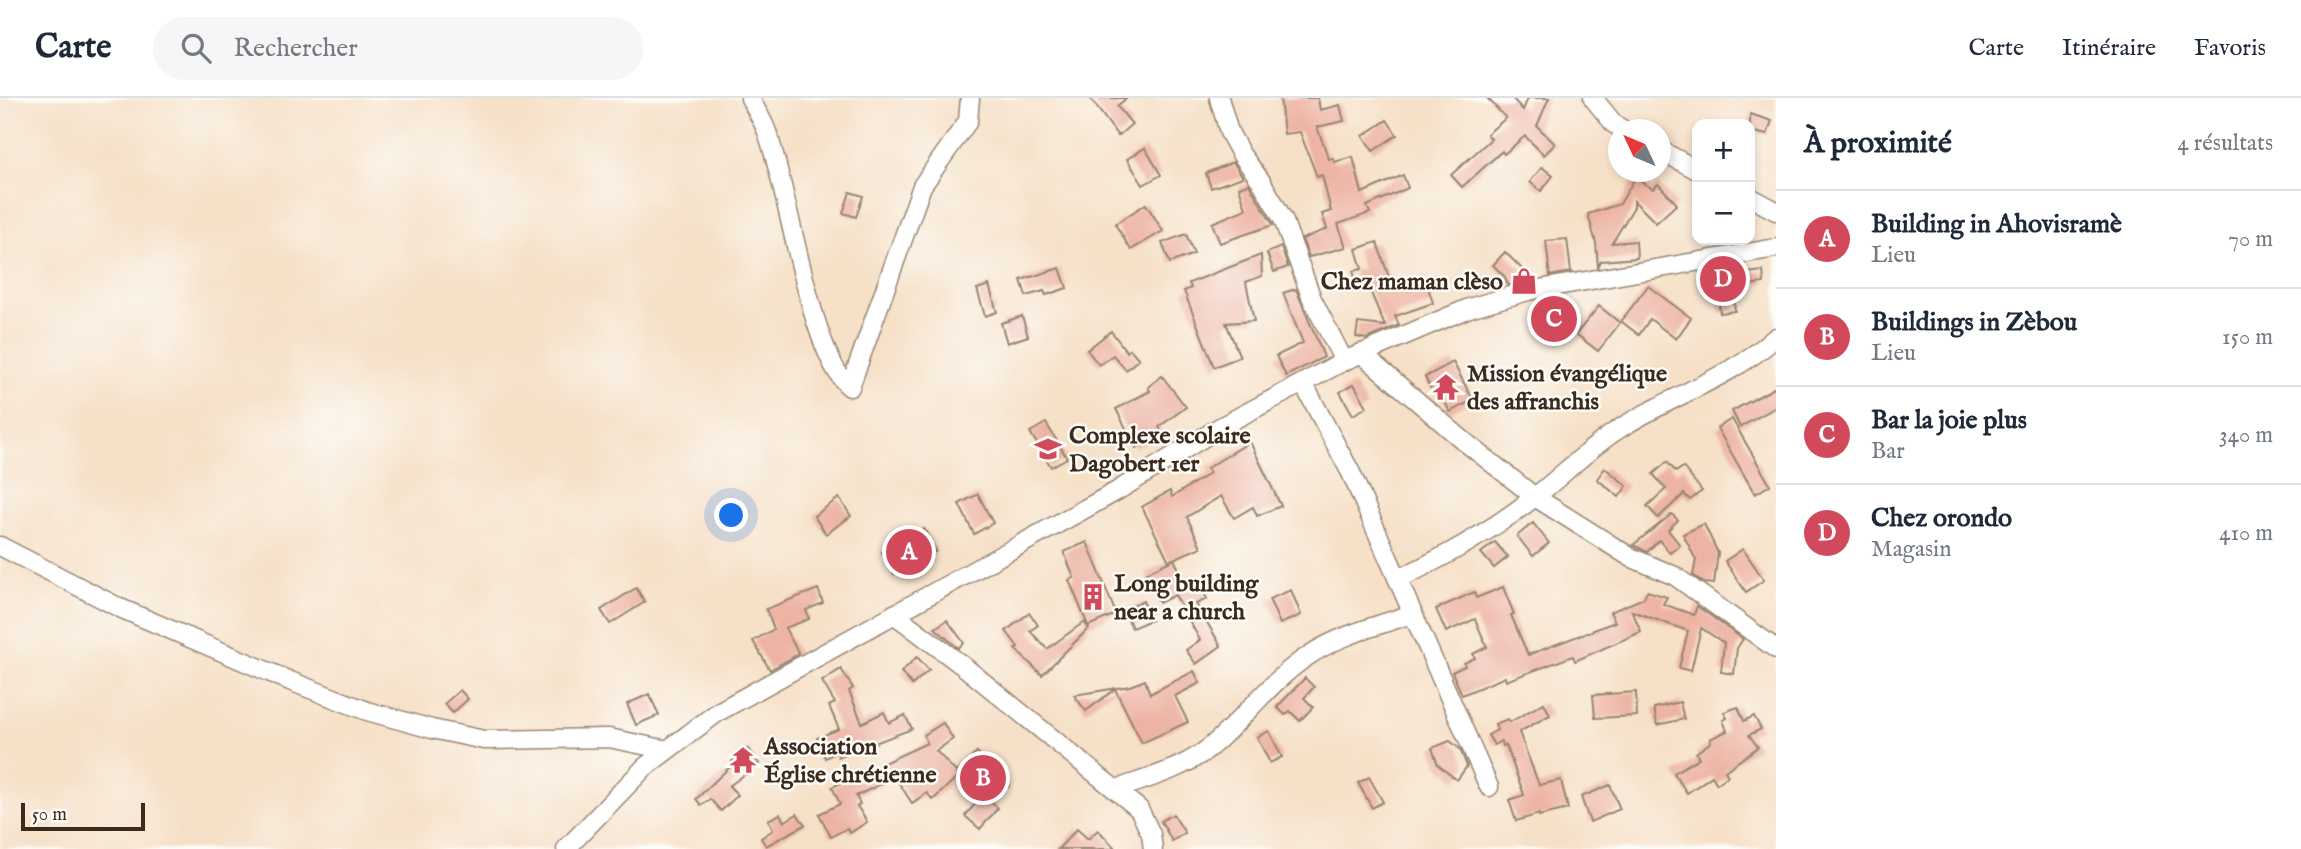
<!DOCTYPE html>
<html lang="fr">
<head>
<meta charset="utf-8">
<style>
  body { margin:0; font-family:"IM FELL English",serif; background:#f6f6f7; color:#1f2937 }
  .controls { position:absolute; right:21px; top:21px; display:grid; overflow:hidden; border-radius:14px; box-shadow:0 4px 10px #0003 }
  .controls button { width:63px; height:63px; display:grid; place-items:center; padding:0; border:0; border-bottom:2px solid #e0e1e3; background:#fff; color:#1f2937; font:35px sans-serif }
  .compass { position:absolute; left:1608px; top:21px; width:63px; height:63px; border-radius:50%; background:#fff; box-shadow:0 4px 10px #0003; rotate:314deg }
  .scale { position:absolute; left:21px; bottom:18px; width:124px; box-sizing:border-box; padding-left:7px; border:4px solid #3b2a1e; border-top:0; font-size:19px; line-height:24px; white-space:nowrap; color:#3b2a1e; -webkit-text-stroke:5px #fdfcf7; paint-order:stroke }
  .you { position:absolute; left:732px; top:418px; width:24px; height:24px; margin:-18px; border:5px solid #fff; border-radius:50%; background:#1a73e8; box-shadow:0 0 0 10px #1a73e833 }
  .badge { display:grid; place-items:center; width:46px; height:46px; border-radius:50%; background:#d1495b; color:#fff; font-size:23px; font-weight:700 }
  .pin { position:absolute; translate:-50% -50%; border:4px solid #fff; box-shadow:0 2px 7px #0006 }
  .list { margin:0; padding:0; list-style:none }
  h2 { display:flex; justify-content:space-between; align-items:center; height:91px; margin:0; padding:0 28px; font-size:30px }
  h2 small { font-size:23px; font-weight:400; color:#747a83 }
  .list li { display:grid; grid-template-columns:46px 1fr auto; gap:21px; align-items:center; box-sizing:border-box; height:98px; padding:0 28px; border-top:2px solid #e0e1e3 }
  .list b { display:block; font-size:26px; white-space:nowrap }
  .list p { margin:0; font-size:23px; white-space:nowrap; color:#747a83 }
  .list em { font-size:23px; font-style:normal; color:#747a83 }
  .icon { flex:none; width:38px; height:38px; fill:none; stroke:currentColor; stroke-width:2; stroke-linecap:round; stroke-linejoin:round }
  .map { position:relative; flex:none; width:1776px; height:751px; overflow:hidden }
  header { display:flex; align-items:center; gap:42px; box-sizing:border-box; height:98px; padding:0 35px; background:#fff; border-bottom:2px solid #e0e1e3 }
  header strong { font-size:33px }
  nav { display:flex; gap:38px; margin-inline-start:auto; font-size:24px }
  .search { width:490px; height:63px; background:#f6f6f7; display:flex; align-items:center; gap:18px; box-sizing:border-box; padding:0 24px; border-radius:38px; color:#747a83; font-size:26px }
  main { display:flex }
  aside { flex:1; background:#fff }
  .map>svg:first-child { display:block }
</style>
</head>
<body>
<header>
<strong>Carte</strong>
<div class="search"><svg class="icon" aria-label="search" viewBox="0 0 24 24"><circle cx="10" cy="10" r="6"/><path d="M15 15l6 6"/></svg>Rechercher</div>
<nav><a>Carte</a><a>Itinéraire</a><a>Favoris</a></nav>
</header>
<main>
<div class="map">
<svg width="1776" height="751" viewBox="0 0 1776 751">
  <rect width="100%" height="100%" fill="#fdfcf7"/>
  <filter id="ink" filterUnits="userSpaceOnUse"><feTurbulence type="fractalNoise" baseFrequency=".0143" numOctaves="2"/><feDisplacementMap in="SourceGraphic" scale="14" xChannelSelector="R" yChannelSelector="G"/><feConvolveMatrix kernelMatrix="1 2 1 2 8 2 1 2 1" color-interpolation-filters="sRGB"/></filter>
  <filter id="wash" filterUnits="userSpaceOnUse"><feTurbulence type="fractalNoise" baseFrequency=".00686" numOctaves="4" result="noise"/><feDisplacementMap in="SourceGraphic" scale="28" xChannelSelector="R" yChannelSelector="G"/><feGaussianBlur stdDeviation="1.57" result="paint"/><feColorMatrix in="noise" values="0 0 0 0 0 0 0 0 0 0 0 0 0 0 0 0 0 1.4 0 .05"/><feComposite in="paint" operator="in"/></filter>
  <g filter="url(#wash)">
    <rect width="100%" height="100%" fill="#f6e0c7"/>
    <g id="blocks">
      <g fill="#edb4a4">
        <path d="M1090,0H1127L1117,8L1132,26L1118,38Z"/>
        <path d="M1280,0H1318L1320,12L1340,7L1344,23L1317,29L1329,61L1333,60L1334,64L1353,59L1362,95L1403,77L1408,90L1367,108L1370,115L1338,126L1346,149L1309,159L1302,141L1327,131L1322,116L1331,113L1322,77L1317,79L1300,34L1284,36Z"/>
        <path d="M1487,0H1512L1523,12L1528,0H1549L1537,28L1555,46L1544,57L1525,38L1504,56L1502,53L1462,89L1451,77L1491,41L1487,36L1506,20Z"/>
        <path d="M1750,16L1772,23L1767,37L1750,33Z"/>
        <path d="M1387,22L1397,37L1373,53L1363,38Z"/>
        <path d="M1145,50L1161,77L1143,87L1127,61Z"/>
        <path d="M1233,64L1243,79L1211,90L1206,75Z"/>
        <path d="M1542,69L1553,78L1541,93L1530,84Z"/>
        <path d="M1635,80L1653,91L1658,86L1677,106L1656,125L1634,103V109L1612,145L1636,143L1637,160L1601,163L1598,169L1596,145L1588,116L1620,106Z"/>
        <path d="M1249,86L1273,127L1220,145L1212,125L1246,111L1239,89Z"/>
        <path d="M850,94L863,98L856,119L843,115Z"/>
        <path d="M1146,106L1163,133L1131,152L1115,126Z"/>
        <path d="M1186,136L1194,156L1170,165L1162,145Z"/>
        <path d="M1567,141L1571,174L1550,178L1546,143Z"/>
        <path d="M1377,144L1393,191L1425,180L1433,205L1395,218L1399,227L1367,241L1356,239L1358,225L1385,228L1366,183L1357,186L1353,173L1362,171L1356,151Z"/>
        <path d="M1281,149L1288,169L1274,174L1267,155Z"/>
        <path d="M1505,154L1531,180L1508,187L1505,179L1493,167Z"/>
        <path d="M1261,157L1262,178L1246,184L1254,223L1226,225L1240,259L1214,269L1184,193L1191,190L1189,185Z"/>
        <path d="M1060,170L1067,190L1046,197L1044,193L1026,198L1021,182Z"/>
        <path d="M1763,173L1764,185L1740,188L1741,191L1733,192L1735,213L1720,215L1718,196H1720L1719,190L1713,191L1711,179Z"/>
        <path d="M989,187L997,214L985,218L977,191Z"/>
        <path d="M1648,188L1691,220L1676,241L1650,221L1639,237L1621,223Z"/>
        <path d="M1296,191L1324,259L1286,278L1276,258L1303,245L1283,195Z"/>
        <path d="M1599,208L1620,225L1598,253L1576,236Z"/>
        <path d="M1022,218L1028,238L1007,245L1001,225Z"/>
        <path d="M1111,233L1127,254L1130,251L1139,261L1126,272L1113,257L1099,267L1087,252Z"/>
        <path d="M1453,264L1473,302L1450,314L1436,287L1430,290L1425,279Z"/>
        <path d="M1162,278L1186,309L1159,329L1163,336L1136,350L1116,311L1150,293L1148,289Z"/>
        <path d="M1354,286L1367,309L1353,317L1340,294Z"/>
        <path d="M1776,289V309L1740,329L1732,313Z"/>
        <path d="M1732,321L1770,387L1755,396L1717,330Z"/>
        <path d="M1046,325L1067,360L1051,369L1030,334Z"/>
        <path d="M1250,344L1281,408L1257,418L1253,409L1234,420L1221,398L1187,419L1201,449L1169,463L1142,409L1170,393L1172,399L1210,375L1207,370Z"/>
        <path d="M1667,364L1676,374L1683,369L1702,393L1690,402L1684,396L1658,420L1647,408L1666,391L1653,376Z"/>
        <path d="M1605,370L1627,388L1619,399L1597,381Z"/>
        <path d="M978,396L993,425L974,436L959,406Z"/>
        <path d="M839,400L851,418L826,436L814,418Z"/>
        <path d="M1672,416L1678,422L1668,432L1680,447L1670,455L1659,442L1647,454L1633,447Z"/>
        <path d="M1533,425L1549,445L1533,458L1517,438Z"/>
        <path d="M1704,426L1718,455L1714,486L1704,485L1693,477L1696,462L1683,436Z"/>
        <path d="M924,431L936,453L894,476L882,454Z"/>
        <path d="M1087,444L1116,516L1088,528L1069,482L1074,480L1064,454Z"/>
        <path d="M1495,444L1508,459L1494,470L1481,455Z"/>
        <path d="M1743,451L1764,482L1746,494L1725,463Z"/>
        <path d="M1174,461L1188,491L1200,485L1207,501L1196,506L1221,548L1196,566L1186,552L1200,542L1175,497L1159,505L1146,475Z"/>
        <path d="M1503,489L1514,516L1511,517L1528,557L1615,524L1610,514L1644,500L1647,493L1667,499L1663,506L1694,517L1697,508L1743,541L1737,550L1734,576L1721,574L1724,545L1701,530L1691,573L1679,570L1688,533L1632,513L1641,534L1575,563L1573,558L1506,583L1505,579L1462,597L1452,574L1465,568L1464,565L1475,560L1473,556L1487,549L1475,521L1446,534L1436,511L1474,494L1476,500Z"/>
        <path d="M636,490L645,504L610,526L601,512Z"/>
        <path d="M818,491L823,505L806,512L809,521L785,530L799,556L770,572L753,543L774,531L766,511Z"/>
        <path d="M1291,492L1301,517L1280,526L1269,501Z"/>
        <path d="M1143,503L1151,522L1132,530L1124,512Z"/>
        <path d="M1029,515L1038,527L1030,533L1047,551L1084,524L1089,530L1042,577L1015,551L1018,549L1006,533Z"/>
        <path d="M947,522L964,545L958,550L935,530Z"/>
        <path d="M917,559L929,572L912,587L901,574Z"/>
        <path d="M841,571L853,590L849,593L862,625L884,614L889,625L905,617L912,631L838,659L837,654L825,660L817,640L839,631L829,608L835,605L822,583Z"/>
        <path d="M1194,573L1200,585L1175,598L1188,624L1142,645L1115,591L1086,613L1074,597L1130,588L1145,582L1150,596Z"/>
        <path d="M1305,580L1314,589L1304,600L1313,609L1300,623L1290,613L1285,617L1277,609Z"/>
        <path d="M460,592L468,601L453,615L444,606Z"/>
        <path d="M1636,594L1637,618L1595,620L1593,597Z"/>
        <path d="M649,596L659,617L636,627L627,606Z"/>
        <path d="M1680,604L1684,621L1657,627L1654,610Z"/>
        <path d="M1544,605L1550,617L1519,634L1539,687L1561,682L1568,711L1539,718V716L1516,723L1509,702L1524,697L1506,647L1503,648L1501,643L1494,647L1488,637L1497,632L1495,626L1508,621L1510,624Z"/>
        <path d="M1738,609L1744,623L1754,618L1761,631L1749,637L1758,649L1725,673L1728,678L1717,686L1712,678L1687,695L1674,675L1699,660L1696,655L1711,644L1710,641L1727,633L1723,622L1727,620L1724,614Z"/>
        <path d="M943,625L953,641L936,653L959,677L933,702L927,695L912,705L895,679L856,698L860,706L857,708L867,724L850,735L847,730L831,739L819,716L840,706L832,689L927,645L924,637Z"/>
        <path d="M1269,633L1282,659L1270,665L1257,639Z"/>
        <path d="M1450,643L1460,651L1467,668L1457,682L1438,667L1432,650Z"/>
        <path d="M748,651L759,666L729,688L738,697L721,713L710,701L701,707L696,701L734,665L732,663Z"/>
        <path d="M977,654L1009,688L991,704L998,710L980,731L965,718L982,698L958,673Z"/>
        <path d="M1369,679L1383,704L1372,710L1358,685Z"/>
        <path d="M1610,687L1620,711L1590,724L1581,699Z"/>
        <path d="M780,716L784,724L797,716L805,727L766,748L761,740L773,732L768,722Z"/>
        <path d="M1173,716L1185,735L1172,743L1161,723Z"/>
        <path d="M1077,731L1088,741L1098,732L1116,751H1058Z"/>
      </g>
    </g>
  </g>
  <g filter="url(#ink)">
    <use href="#blocks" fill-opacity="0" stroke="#988572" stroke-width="2"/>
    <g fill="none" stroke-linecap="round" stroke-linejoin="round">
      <defs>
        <g id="minor">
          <path d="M750,0C755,11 763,22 767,34C788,88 810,259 850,289L922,88L968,23L970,0"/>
          <path d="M1219,0L1229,34L1241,56L1261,83L1283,121L1312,201L1344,263"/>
          <path d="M1593,0L1614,26L1624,32"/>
          <path d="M1660,52L1697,72"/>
          <path d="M1750,99L1776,113"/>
          <path d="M1361,255L1465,344L1535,399L1630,459L1675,478L1776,551"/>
          <path d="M1303,285L1351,375L1489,689"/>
          <path d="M0,448L120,510L290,583L367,613L432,631L484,642L609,640L667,652"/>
          <path d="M1398,481C1447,458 1493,432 1536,398C1564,376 1589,350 1619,331C1670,298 1731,280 1776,239"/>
          <path d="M894,516L967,571L1139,711L1151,736L1153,751"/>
          <path d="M1117,691C1148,680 1183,671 1209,650C1244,621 1270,583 1308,558C1337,538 1379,527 1412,516"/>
          <path d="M566,751L645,669L718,614L1117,393L1222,328L1344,263L1469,210L1528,193L1776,150"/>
        </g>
      </defs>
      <use href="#minor" stroke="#988572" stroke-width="21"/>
      <use href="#minor" stroke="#fff" stroke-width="18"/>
    </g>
  </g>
  <defs>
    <symbol id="shop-bare" viewBox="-9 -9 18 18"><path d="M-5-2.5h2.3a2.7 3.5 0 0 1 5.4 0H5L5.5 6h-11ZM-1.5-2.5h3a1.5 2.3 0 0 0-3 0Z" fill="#d1495b" stroke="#fdfcf7" stroke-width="2.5" paint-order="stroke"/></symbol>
    <symbol id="temple-bare" viewBox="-9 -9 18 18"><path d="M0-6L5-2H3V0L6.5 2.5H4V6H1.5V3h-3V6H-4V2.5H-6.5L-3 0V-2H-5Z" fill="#d1495b" stroke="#fdfcf7" stroke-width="2.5" paint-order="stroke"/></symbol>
    <symbol id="school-bare" viewBox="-9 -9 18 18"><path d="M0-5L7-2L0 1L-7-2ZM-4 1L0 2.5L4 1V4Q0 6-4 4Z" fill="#d1495b" stroke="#fdfcf7" stroke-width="2.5" paint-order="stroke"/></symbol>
    <symbol id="building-bare" viewBox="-9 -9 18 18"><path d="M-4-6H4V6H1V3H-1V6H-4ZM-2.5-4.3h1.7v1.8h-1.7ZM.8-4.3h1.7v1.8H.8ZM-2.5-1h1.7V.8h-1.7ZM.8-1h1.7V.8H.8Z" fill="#d1495b" stroke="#fdfcf7" stroke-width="2.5" paint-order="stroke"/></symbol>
  </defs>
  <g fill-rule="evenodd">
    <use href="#shop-bare" x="1505" y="164" width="38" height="38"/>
    <use href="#temple-bare" x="1427" y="270" width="38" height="38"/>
    <use href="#school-bare" x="1029" y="332" width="38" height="38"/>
    <use href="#building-bare" x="1074" y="480" width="38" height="38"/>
    <use href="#temple-bare" x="724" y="643" width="38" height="38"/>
  </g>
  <g text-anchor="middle" stroke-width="5" stroke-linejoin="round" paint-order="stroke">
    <g font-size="24" font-weight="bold" fill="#3b2a1e" stroke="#fdfcf7" text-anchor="start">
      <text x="1503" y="191" text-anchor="end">Chez maman clèso</text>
      <text x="1467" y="283">Mission évangélique<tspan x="1467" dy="28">des affranchis</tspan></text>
      <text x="1069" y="345">Complexe scolaire<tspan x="1069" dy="28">Dagobert 1er</tspan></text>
      <text x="1114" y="493">Long building<tspan x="1114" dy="28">near a church</tspan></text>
      <text x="764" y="656">Association<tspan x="764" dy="28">Église chrétienne</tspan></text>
    </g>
  </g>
</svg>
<div class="controls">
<button>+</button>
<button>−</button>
</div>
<svg class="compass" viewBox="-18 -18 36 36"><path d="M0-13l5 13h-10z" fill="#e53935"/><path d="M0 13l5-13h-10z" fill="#747a83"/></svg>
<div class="scale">50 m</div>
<div class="you"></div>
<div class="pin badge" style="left:909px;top:454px">A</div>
<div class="pin badge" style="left:983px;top:680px">B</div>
<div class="pin badge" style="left:1554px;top:221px">C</div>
<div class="pin badge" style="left:1723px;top:181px">D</div>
</div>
<aside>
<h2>À proximité<small>4 résultats</small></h2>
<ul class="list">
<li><span class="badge">A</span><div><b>Building in Ahovisramè</b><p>Lieu</p></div><em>70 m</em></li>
<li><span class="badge">B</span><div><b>Buildings in Zèbou</b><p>Lieu</p></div><em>150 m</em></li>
<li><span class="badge">C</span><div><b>Bar la joie plus</b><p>Bar</p></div><em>340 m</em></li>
<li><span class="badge">D</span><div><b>Chez orondo</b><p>Magasin</p></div><em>410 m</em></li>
</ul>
</aside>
</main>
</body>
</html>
